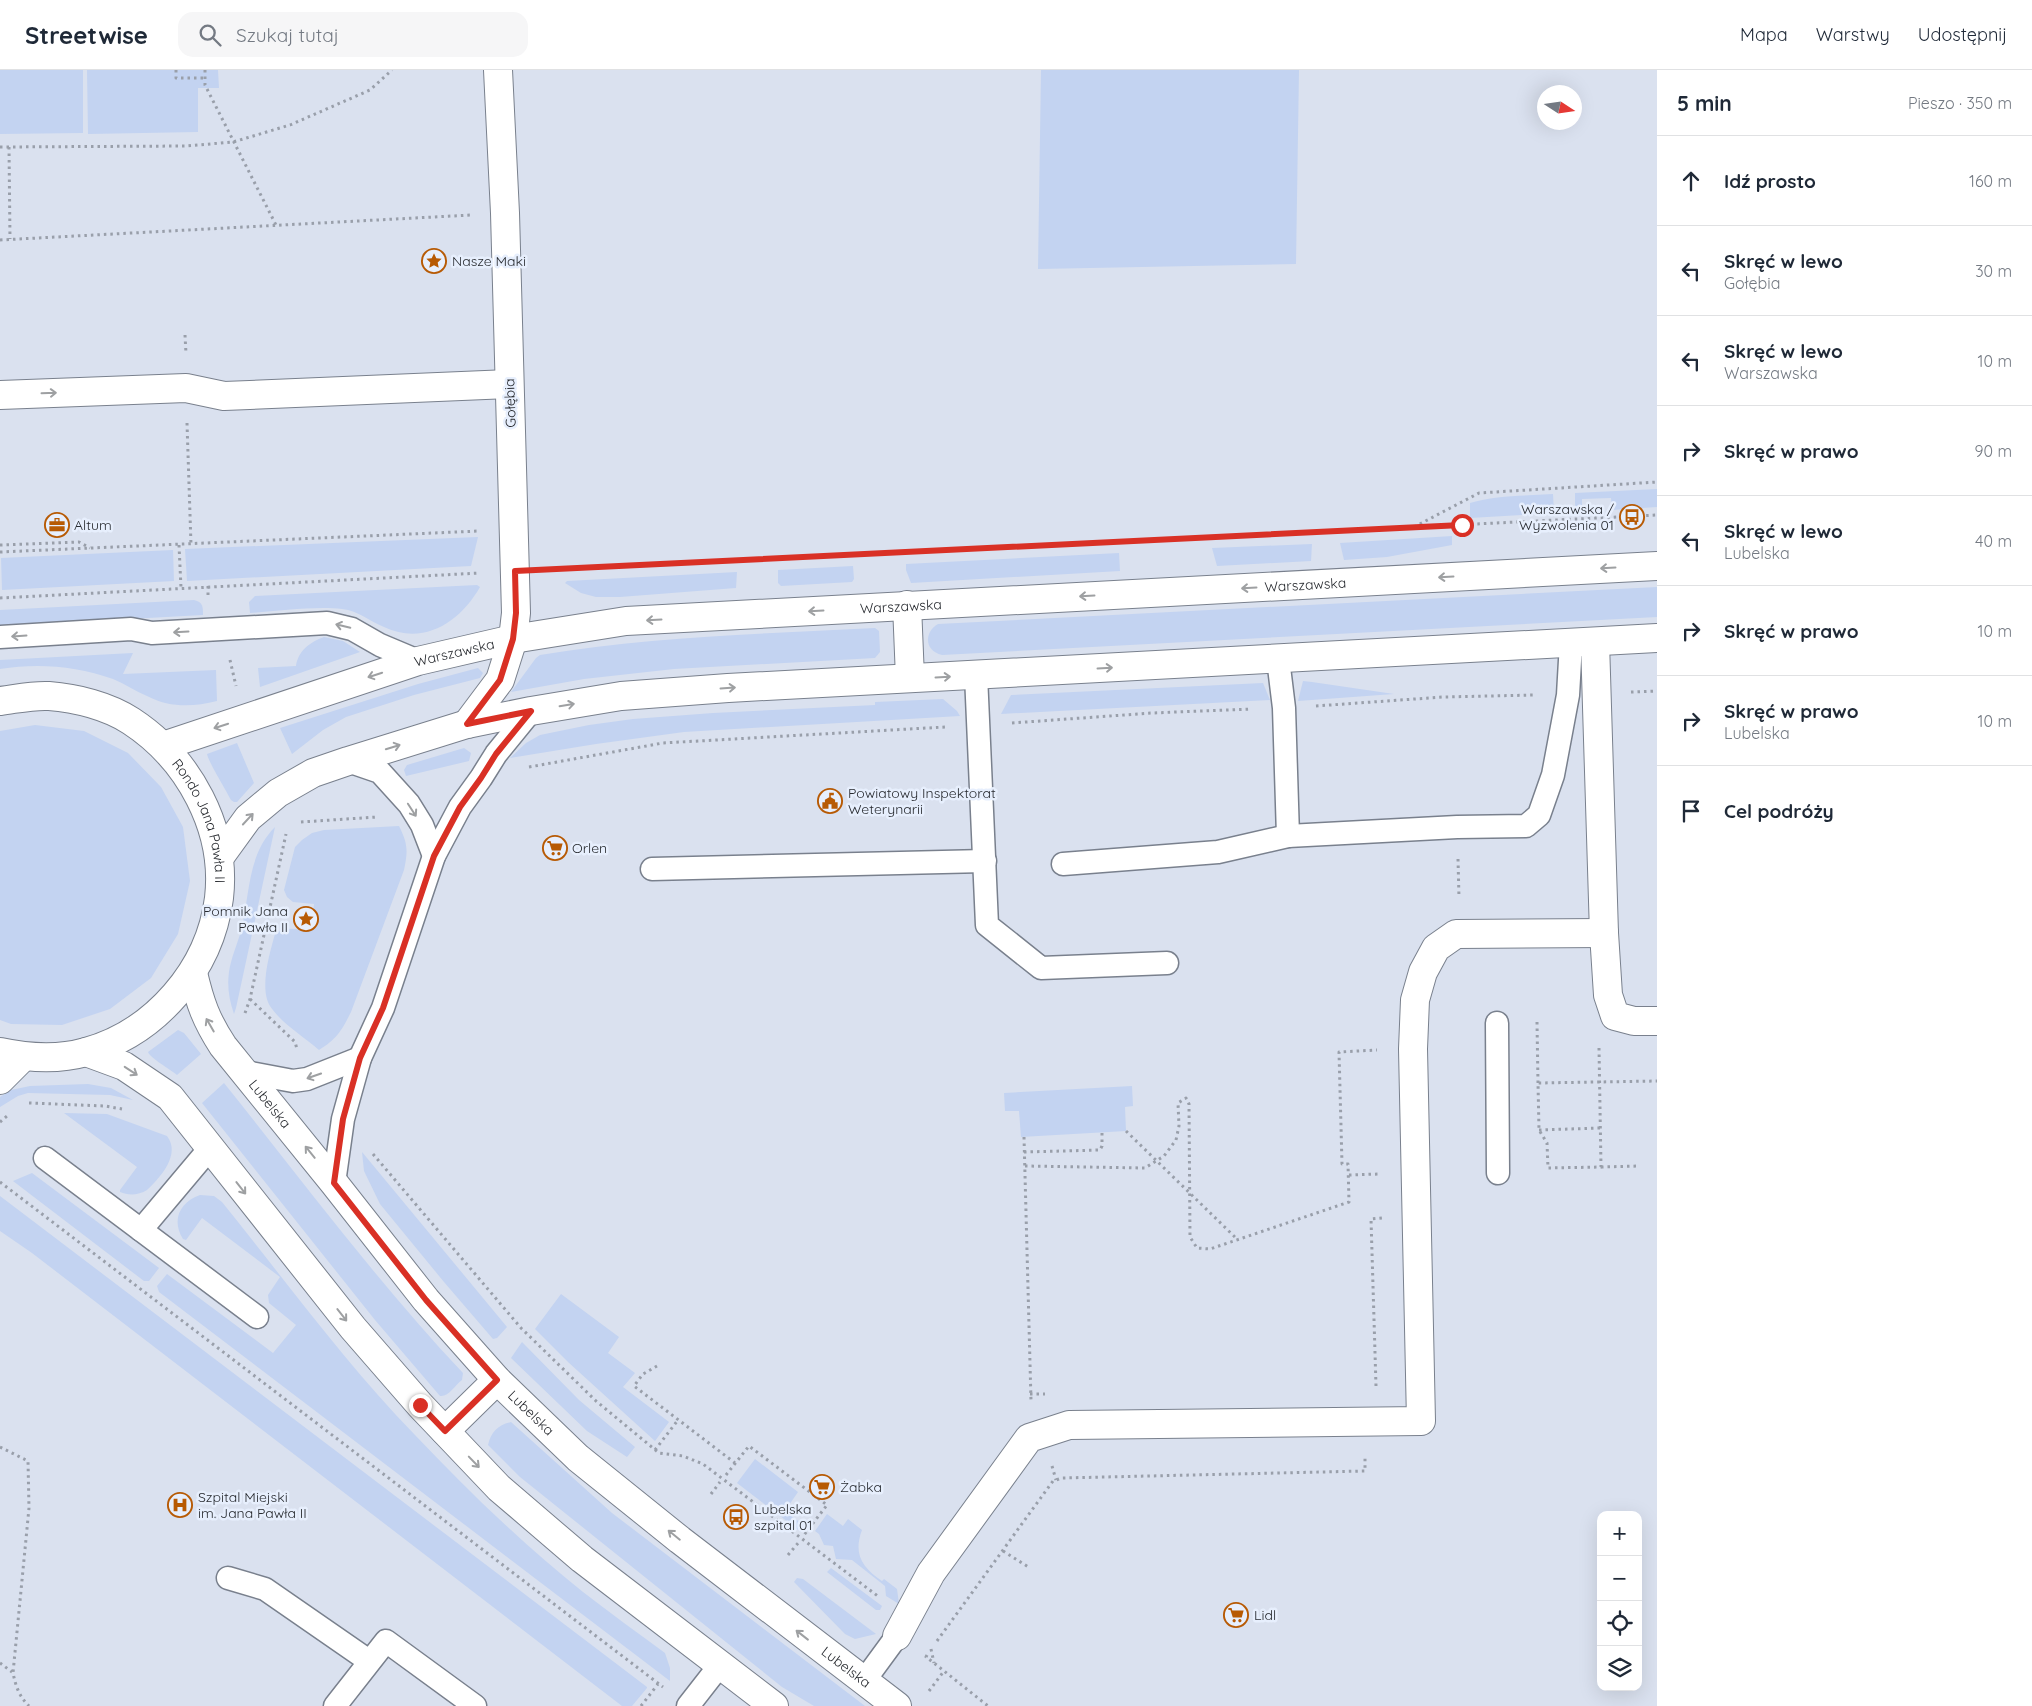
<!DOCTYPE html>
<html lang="pl">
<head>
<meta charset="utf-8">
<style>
  body { margin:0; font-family:Quicksand,sans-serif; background:#f6f6f7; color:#1f2937 }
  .controls { position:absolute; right:15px; bottom:15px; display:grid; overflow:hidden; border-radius:10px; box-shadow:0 5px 20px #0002 }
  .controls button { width:45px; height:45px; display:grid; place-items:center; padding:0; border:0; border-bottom:1px solid #e0e1e3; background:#fff; color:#1f2937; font:25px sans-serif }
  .compass { position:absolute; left:1537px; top:15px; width:45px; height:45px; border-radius:50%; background:#fff; box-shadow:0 5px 20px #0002; rotate:102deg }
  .stop { position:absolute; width:15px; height:15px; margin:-11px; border:4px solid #d93025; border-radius:50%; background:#fff }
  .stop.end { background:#d93025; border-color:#fff; box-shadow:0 1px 5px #0008 }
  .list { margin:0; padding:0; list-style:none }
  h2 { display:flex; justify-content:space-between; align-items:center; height:65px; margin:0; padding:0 20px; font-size:21px }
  h2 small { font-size:16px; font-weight:400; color:#747a83 }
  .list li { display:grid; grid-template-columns:32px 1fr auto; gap:15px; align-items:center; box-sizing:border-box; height:90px; padding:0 20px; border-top:1px solid #e0e1e3 }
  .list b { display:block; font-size:19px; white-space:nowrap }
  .list p { margin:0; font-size:16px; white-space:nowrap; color:#747a83 }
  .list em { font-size:16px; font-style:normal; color:#747a83 }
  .icon { flex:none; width:28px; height:28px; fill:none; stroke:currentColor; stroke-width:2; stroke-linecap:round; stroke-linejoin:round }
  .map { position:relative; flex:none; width:1657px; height:1636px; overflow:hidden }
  header { display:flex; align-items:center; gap:30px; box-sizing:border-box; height:70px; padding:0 25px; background:#fff; border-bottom:1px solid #e0e1e3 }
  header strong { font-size:24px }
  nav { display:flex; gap:28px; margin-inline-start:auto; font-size:18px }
  .search { width:350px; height:45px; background:#f6f6f7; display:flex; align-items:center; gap:12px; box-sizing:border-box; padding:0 18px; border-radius:15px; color:#747a83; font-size:19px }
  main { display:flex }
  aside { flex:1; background:#fff }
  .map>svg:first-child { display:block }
</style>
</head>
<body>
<header>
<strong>Streetwise</strong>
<div class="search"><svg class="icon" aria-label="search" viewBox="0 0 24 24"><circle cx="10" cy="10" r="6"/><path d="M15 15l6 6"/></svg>Szukaj tutaj</div>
<nav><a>Mapa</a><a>Warstwy</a><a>Udostępnij</a></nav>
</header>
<main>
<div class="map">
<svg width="1657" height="1636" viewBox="0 0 1657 1636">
  <rect width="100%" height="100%" fill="#dae1ef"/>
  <g fill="#c3d3f1">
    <path d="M0,0H83V63L0,64Z"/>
    <path d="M87,0H218L219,18H198V62L88,64Z"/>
    <path d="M1041,0H1299L1296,194L1038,199Z"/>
    <path d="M1657,419V437L1612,440L1611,428L1582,429V442H1575V423Z"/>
    <path d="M1553,424L1554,443L1470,448V433C1496,425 1525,426 1553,424Z"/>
    <path d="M1452,466V475L1387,487L1344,490L1340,473Z"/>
    <path d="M478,467L471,496L187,511L185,479Z"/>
    <path d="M1312,474L1311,491L1217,496L1212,478Z"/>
    <path d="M173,480L174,511L2,520L1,488Z"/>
    <path d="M1119,483L1120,501L911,513L906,500V494Z"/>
    <path d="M853,496L854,509L852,512L781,516L778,513V500Z"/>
    <path d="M737,502L736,518L620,527H596L581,523L565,513L567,511Z"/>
    <path d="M477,515L480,517C460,552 424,576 384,557C369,551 359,541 342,539C316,536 277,541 250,543L249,532L255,526Z"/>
    <path d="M1657,517V547L942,585C924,581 924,562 938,554Z"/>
    <path d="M194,530C203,532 203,537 203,545L0,556V540Z"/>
    <path d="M875,558L879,561L880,582L875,588L674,599L584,609L511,622L536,588L540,585C651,566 763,564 875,558Z"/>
    <path d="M324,567L343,571L360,582L260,617L258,598L296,596C298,581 310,572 324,567Z"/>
    <path d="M133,583L123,604L216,600L217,631C193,637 170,638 147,626C135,621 125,614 113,609C76,596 38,593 0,599V590Z"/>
    <path d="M478,598L483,603L480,608L414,625L346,647L323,660L292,684L280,658L418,614Z"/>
    <path d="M1303,611L1312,612L1394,624L1298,631Z"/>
    <path d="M1263,613L1270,630L1001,644L1011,625Z"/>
    <path d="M943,629L957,641L960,646L684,662L596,674L510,688L526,673L540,665L589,655L633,649L713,643L875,635V632Z"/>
    <path d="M35,655L84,661L128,683L161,717L183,757L190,811L178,864L151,908L110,939L62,955L11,954L0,950V661Z"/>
    <path d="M237,673L254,713L237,732H234L231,730C226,720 208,691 207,684Z"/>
    <path d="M464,678L471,683L469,691L406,706L404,700L407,695Z"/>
    <path d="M399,756C408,774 408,781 404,800L351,942C342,960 337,969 319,980C304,967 281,953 270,936C259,918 270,882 275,864C286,855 298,860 311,861L314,834L293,832L287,827L284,820L295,777L302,770L312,763L324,760Z"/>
    <path d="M275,757L236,938L234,944C229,930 227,916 229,902C231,888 237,875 241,861C250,825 247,785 275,757Z"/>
    <path d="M178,960L184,963L201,984L177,1005C170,999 150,988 148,982Z"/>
    <path d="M224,1013C302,1110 377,1212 463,1303L462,1310C455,1315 449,1327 440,1326L375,1250L202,1033Z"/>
    <path d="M88,1014L111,1018L133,1030L110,1025L28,1023L18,1026L0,1037V1027L11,1020L30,1016Z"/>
    <path d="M1132,1016L1133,1036L1125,1037L1126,1061L1021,1067L1019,1041H1005L1004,1023Z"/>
    <path d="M64,1043L107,1044L167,1066C181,1084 161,1107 147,1120C139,1125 129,1126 120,1122V1120L137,1097Z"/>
    <path d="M362,1082L507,1257L497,1268L493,1269L444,1212L380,1134L364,1101Z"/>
    <path d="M32,1103L159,1198L149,1211H144L13,1111Z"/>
    <path d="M200,1125L214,1126L222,1132C285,1210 345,1293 415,1365C468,1421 523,1474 583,1522C610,1543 638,1563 665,1583L670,1598V1611L159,1222L157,1216L167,1204L273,1283L296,1255L269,1233L268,1225L280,1207L202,1148L186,1170L183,1169C171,1150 180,1132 200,1125Z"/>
    <path d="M0,1126L647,1617V1618L632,1636H622L32,1183L0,1161Z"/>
    <path d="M561,1224L619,1267L608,1283L635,1303L623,1317L669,1352L655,1371L568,1292L535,1259Z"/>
    <path d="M522,1272L579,1330L635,1377L627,1387L587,1361L511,1288Z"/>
    <path d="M511,1352L612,1443L865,1636H814L782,1617L520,1407L488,1375C491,1362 498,1355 511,1352Z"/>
    <path d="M755,1389L798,1422L785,1441L805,1456L801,1462L737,1413Z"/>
    <path d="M827,1444L843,1456L848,1449L862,1460C853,1484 862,1497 882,1511L884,1509L897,1519L899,1534L886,1526L885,1516L852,1490L836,1489L833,1476L824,1475L819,1464L815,1461Z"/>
    <path d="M831,1498L882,1536L880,1540H876L827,1502Z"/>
    <path d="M797,1508L803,1509L876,1564L855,1569L845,1564L794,1512Z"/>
  </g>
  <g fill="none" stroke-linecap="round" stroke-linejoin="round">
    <defs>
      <g id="lane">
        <path d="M0,567L131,559L152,563L327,553L352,559L380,575L418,591"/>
        <path d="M1278,589L1284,638L1288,766"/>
        <path d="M976,605L987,855L1041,898L1167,893"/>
        <path d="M348,691L380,702L409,734L422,755L434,786"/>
        <path d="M1063,794L1218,782L1288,766L1457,757L1526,756L1539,745L1553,705L1568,625L1571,573"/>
        <path d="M652,799L985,791"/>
        <path d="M1497,953L1498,1103"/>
        <path d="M245,1002L293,1011L307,1009L360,988"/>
        <path d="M45,1088L257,1247"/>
        <path d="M334,1113L343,1049L360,988L383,938L434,786L460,737L481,708L496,684L531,641"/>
        <path d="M141,1160L210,1078"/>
        <path d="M228,1508L265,1519L369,1591"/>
        <path d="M864,1611L897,1566"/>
        <path d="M335,1636L386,1571L475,1636"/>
        <path d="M688,1636L720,1595"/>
      </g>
      <g id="street">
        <path d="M0,325L186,318L224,326L509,314"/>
        <path d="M1595,572L1604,863L1608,925L1615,946L1634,951H1657"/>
        <path d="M467,654L500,610L513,569L516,543L505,143L498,0"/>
        <path d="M0,1010L23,987"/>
        <path d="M897,1566L931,1503L1029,1368L1069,1355L1421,1351L1413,979L1415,930L1423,902L1436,878L1456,864L1604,863"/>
      </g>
      <g id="secondary">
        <path d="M907,535L910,608"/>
        <path id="s1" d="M0,631C16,629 33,625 49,626C76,628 108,636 131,651C189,689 227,759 219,828C210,900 155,963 86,982C58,990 28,988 0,982"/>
        <path id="s2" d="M163,676L418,591L513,569L626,551L1657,496"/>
        <path d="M219,788L248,748L278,723L313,703L348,691L467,654L531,641L621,626L728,618L1657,568"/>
        <path id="s3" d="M193,903C200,933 206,950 223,976L334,1113L426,1230L497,1310L578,1388L680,1470L897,1636"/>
        <path d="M86,982L124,996L170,1027L353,1258L420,1335L499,1418L582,1489L774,1636"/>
        <path d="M445,1361L497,1310"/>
      </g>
    </defs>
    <use href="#lane" stroke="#79808d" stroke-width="25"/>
    <use href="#street" stroke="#79808d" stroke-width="30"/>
    <use href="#secondary" stroke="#79808d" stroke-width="30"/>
    <g stroke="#999faa" stroke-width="3" stroke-dasharray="2.5 4" stroke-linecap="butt">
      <path d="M176,0V8H205"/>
      <path d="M205,0V15L276,155"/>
      <path d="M0,77L186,76L233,72L290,55L370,20L392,0"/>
      <path d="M9,77L10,169"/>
      <path d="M0,170L471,145"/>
      <path d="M185,265L186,284"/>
      <path d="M187,353L191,475"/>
      <path d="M1414,457L1479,423L1657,412"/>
      <path d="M0,475L79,472L90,478"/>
      <path d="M179,475L181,518"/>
      <path d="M0,482L479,461"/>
      <path d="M549,500L1657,445"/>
      <path d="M208,516V528"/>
      <path d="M0,528L480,503"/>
      <path d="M230,590L236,616"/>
      <path d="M1631,622L1657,621"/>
      <path d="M1316,636L1443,627L1535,625"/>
      <path d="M1012,653L1152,643L1252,639"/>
      <path d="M529,697L663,673L945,657"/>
      <path d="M301,752L377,747"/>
      <path d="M1458,789L1459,828"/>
      <path d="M250,929L295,972L297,979"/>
      <path d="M245,943L250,929L286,764"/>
      <path d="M1537,952L1538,1013"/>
      <path d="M1599,978L1601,1097L1548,1098L1547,1073L1539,1060L1538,1013L1657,1011"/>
      <path d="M29,1033L105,1036L122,1039"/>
      <path d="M0,1052L7,1046"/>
      <path d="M1539,1060L1600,1058"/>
      <path d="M1126,1061L1238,1170"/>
      <path d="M1024,1067L1031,1331"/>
      <path d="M1024,1082L1100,1080L1102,1076V1062"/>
      <path d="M373,1084L521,1258L596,1331L659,1383L683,1386L703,1394L879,1527"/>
      <path d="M1025,1096L1145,1098L1164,1086L1176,1070L1179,1056L1178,1033L1186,1028L1189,1034L1190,1167L1197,1178L1210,1179L1349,1132L1348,1094H1342L1339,982L1377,980"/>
      <path d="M1601,1097L1639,1096"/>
      <path d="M1349,1105L1380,1104"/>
      <path d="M0,1112L663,1617"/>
      <path d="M657,1296L643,1304L634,1316L735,1393"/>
      <path d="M1376,1316L1371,1149L1382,1148"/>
      <path d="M1030,1324H1045"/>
      <path d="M0,1377L28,1391L29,1438L13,1603C16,1617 19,1626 29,1636"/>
      <path d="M655,1380L678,1350"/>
      <path d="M1052,1396L1056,1410"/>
      <path d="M726,1405L749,1376L827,1435L804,1465"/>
      <path d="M711,1424L720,1412"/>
      <path d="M1003,1481L1030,1498"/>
      <path d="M788,1485L799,1472"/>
      <path d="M937,1571L1053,1411L1062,1408L1365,1401V1387"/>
      <path d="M931,1579L934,1593"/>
      <path d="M927,1585L926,1587L934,1593L988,1636"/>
      <path d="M0,1593L12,1602"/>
      <path d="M929,1621L944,1601"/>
      <path d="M641,1636L658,1614"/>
    </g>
    <use href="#lane" stroke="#fff" stroke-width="22"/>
    <use href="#street" stroke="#fff" stroke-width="28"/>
    <use href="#secondary" stroke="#fff" stroke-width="28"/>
  </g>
  <defs><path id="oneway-shaft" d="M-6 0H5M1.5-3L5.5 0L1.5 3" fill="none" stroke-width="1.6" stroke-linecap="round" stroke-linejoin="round" transform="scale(1.25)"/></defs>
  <g stroke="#9ea0a2">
    <use href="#oneway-shaft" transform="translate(49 323) rotate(-2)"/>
    <use href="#oneway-shaft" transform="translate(1608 498) rotate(177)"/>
    <use href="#oneway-shaft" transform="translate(1446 507) rotate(177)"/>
    <use href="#oneway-shaft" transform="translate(1249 518) rotate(177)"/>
    <use href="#oneway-shaft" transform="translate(1087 526) rotate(177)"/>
    <use href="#oneway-shaft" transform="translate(816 541) rotate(177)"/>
    <use href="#oneway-shaft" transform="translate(654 550) rotate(177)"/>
    <use href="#oneway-shaft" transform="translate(343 556) rotate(-167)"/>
    <use href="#oneway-shaft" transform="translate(181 562) rotate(177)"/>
    <use href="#oneway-shaft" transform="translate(19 566) rotate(176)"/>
    <use href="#oneway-shaft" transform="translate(1105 598) rotate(-3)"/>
    <use href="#oneway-shaft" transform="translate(375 605) rotate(162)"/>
    <use href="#oneway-shaft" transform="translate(943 607) rotate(-3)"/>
    <use href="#oneway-shaft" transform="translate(728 618) rotate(-4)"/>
    <use href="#oneway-shaft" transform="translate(567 635) rotate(-9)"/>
    <use href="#oneway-shaft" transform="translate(221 656) rotate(162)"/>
    <use href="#oneway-shaft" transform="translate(393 677) rotate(-17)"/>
    <use href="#oneway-shaft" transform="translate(412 740) rotate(57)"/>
    <use href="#oneway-shaft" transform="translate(248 749) rotate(-47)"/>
    <use href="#oneway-shaft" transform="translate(210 955) rotate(-120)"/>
    <use href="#oneway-shaft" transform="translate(131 1001) rotate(33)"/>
    <use href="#oneway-shaft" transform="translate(314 1006) rotate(161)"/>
    <use href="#oneway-shaft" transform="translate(310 1082) rotate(-129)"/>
    <use href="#oneway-shaft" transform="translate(241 1118) rotate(52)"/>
    <use href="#oneway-shaft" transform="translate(342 1245) rotate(52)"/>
    <use href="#oneway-shaft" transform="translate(474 1392) rotate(46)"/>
    <use href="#oneway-shaft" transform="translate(674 1465) rotate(-141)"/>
    <use href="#oneway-shaft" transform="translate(802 1565) rotate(-142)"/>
  </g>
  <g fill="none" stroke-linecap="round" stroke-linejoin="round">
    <path stroke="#d93025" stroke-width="6" d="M420,1335L445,1361L497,1310L426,1230L334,1113L343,1049L360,988L383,938L434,786L460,737L481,708L496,684L531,641L467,654L500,610L513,569L516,543L515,501L1462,455"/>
  </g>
  <defs>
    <symbol id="sight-ring" viewBox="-11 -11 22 22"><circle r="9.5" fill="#e7effd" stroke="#b75a04" stroke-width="1.5"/><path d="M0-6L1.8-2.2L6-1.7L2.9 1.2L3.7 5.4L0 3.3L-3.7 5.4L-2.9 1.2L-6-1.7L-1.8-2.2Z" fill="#b75a04"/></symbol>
    <symbol id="bus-ring" viewBox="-11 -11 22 22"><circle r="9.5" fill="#e7effd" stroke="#b75a04" stroke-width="1.5"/><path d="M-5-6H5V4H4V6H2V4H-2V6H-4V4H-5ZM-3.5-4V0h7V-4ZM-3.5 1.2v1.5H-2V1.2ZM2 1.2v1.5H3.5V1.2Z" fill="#b75a04"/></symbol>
    <symbol id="office-ring" viewBox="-11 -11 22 22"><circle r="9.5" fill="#e7effd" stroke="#b75a04" stroke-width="1.5"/><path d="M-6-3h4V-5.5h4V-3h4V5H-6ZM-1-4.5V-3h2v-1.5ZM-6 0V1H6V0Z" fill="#b75a04"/></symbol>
    <symbol id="civic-ring" viewBox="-11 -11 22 22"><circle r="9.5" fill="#e7effd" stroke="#b75a04" stroke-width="1.5"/><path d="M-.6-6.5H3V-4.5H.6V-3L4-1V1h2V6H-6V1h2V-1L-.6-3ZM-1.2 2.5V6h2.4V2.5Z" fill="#b75a04"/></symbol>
    <symbol id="supermarket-ring" viewBox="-11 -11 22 22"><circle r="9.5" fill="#e7effd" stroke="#b75a04" stroke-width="1.5"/><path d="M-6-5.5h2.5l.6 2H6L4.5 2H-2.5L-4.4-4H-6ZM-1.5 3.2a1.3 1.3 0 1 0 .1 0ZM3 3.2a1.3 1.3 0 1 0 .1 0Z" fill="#b75a04"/></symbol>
    <symbol id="hospital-ring" viewBox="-11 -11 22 22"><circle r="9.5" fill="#e7effd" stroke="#b75a04" stroke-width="1.5"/><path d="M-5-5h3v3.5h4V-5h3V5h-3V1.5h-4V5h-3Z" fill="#b75a04"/></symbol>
  </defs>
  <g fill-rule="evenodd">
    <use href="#sight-ring" x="420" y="177" width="28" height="28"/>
    <use href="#bus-ring" x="1618" y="433" width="28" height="28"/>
    <use href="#office-ring" x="43" y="441" width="28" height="28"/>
    <use href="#civic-ring" x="816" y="717" width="28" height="28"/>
    <use href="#supermarket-ring" x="541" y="764" width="28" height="28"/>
    <use href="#sight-ring" x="292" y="835" width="28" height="28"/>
    <use href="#supermarket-ring" x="808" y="1403" width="28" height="28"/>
    <use href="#hospital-ring" x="166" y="1421" width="28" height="28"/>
    <use href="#bus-ring" x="722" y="1433" width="28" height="28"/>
    <use href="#supermarket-ring" x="1222" y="1531" width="28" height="28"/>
  </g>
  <g text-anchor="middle" stroke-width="5" stroke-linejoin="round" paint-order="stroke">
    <g font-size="14" fill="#282b30" stroke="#e7effd" text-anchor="start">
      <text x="452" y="196">Nasze Maki</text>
      <text x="1614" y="444" text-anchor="end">Warszawska /<tspan x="1614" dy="16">Wyzwolenia 01</tspan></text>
      <text x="74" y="460">Altum</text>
      <text x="848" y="728">Powiatowy Inspektorat<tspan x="848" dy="16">Weterynarii</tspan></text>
      <text x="572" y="783">Orlen</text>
      <text x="288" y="846" text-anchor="end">Pomnik Jana<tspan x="288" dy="16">Pawła II</tspan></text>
      <text x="840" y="1422">Żabka</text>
      <text x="198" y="1432">Szpital Miejski<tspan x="198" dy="16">im. Jana Pawła II</tspan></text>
      <text x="754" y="1444">Lubelska<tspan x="754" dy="16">szpital 01</tspan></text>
      <text x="1254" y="1550">Lidl</text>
    </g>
    <g font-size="14" fill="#282b30" stroke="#e7effd">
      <text transform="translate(510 333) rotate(-92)" y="5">Gołębia</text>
      <text dy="5" stroke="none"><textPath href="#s2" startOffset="1161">Warszawska</textPath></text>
      <text dy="5" stroke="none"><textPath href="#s2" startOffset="756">Warszawska</textPath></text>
      <text dy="5" stroke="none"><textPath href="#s2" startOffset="306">Warszawska</textPath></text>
      <text dy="5" stroke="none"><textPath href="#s1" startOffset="262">Rondo Jana Pawła II</textPath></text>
      <text dy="5" stroke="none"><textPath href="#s3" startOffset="154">Lubelska</textPath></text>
      <text dy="5" stroke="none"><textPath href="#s3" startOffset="559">Lubelska</textPath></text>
      <text dy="5" stroke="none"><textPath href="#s3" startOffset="964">Lubelska</textPath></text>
    </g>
  </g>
</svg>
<div class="controls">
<button>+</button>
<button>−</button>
<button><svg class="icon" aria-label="locate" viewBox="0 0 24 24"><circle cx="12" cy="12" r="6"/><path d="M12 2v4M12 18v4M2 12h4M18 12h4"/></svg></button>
<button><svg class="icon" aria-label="layers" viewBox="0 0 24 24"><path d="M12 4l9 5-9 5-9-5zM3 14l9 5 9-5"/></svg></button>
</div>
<svg class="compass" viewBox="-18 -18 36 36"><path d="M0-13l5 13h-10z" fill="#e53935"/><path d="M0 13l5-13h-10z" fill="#747a83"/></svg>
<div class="stop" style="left:1462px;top:455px"></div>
<div class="stop end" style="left:420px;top:1335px"></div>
</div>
<aside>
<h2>5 min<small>Pieszo · 350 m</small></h2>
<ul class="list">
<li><svg class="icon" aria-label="ahead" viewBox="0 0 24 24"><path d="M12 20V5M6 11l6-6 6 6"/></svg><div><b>Idź prosto</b></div><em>160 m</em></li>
<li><svg class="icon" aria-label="left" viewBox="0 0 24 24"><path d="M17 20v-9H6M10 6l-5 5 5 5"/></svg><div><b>Skręć w lewo</b><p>Gołębia</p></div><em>30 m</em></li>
<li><svg class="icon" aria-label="left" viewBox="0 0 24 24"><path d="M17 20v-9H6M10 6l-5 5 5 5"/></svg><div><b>Skręć w lewo</b><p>Warszawska</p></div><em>10 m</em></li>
<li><svg class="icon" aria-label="right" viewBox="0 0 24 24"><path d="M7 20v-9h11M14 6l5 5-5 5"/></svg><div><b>Skręć w prawo</b></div><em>90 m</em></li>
<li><svg class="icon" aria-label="left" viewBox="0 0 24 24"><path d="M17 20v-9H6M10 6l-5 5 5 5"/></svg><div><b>Skręć w lewo</b><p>Lubelska</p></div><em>40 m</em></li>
<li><svg class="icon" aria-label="right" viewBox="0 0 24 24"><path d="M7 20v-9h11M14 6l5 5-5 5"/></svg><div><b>Skręć w prawo</b></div><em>10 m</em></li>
<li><svg class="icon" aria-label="right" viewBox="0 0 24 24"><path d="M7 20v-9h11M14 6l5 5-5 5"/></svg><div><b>Skręć w prawo</b><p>Lubelska</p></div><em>10 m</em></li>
<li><svg class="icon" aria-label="arrive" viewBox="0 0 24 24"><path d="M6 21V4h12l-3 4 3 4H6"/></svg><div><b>Cel podróży</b></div></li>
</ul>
</aside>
</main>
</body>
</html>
